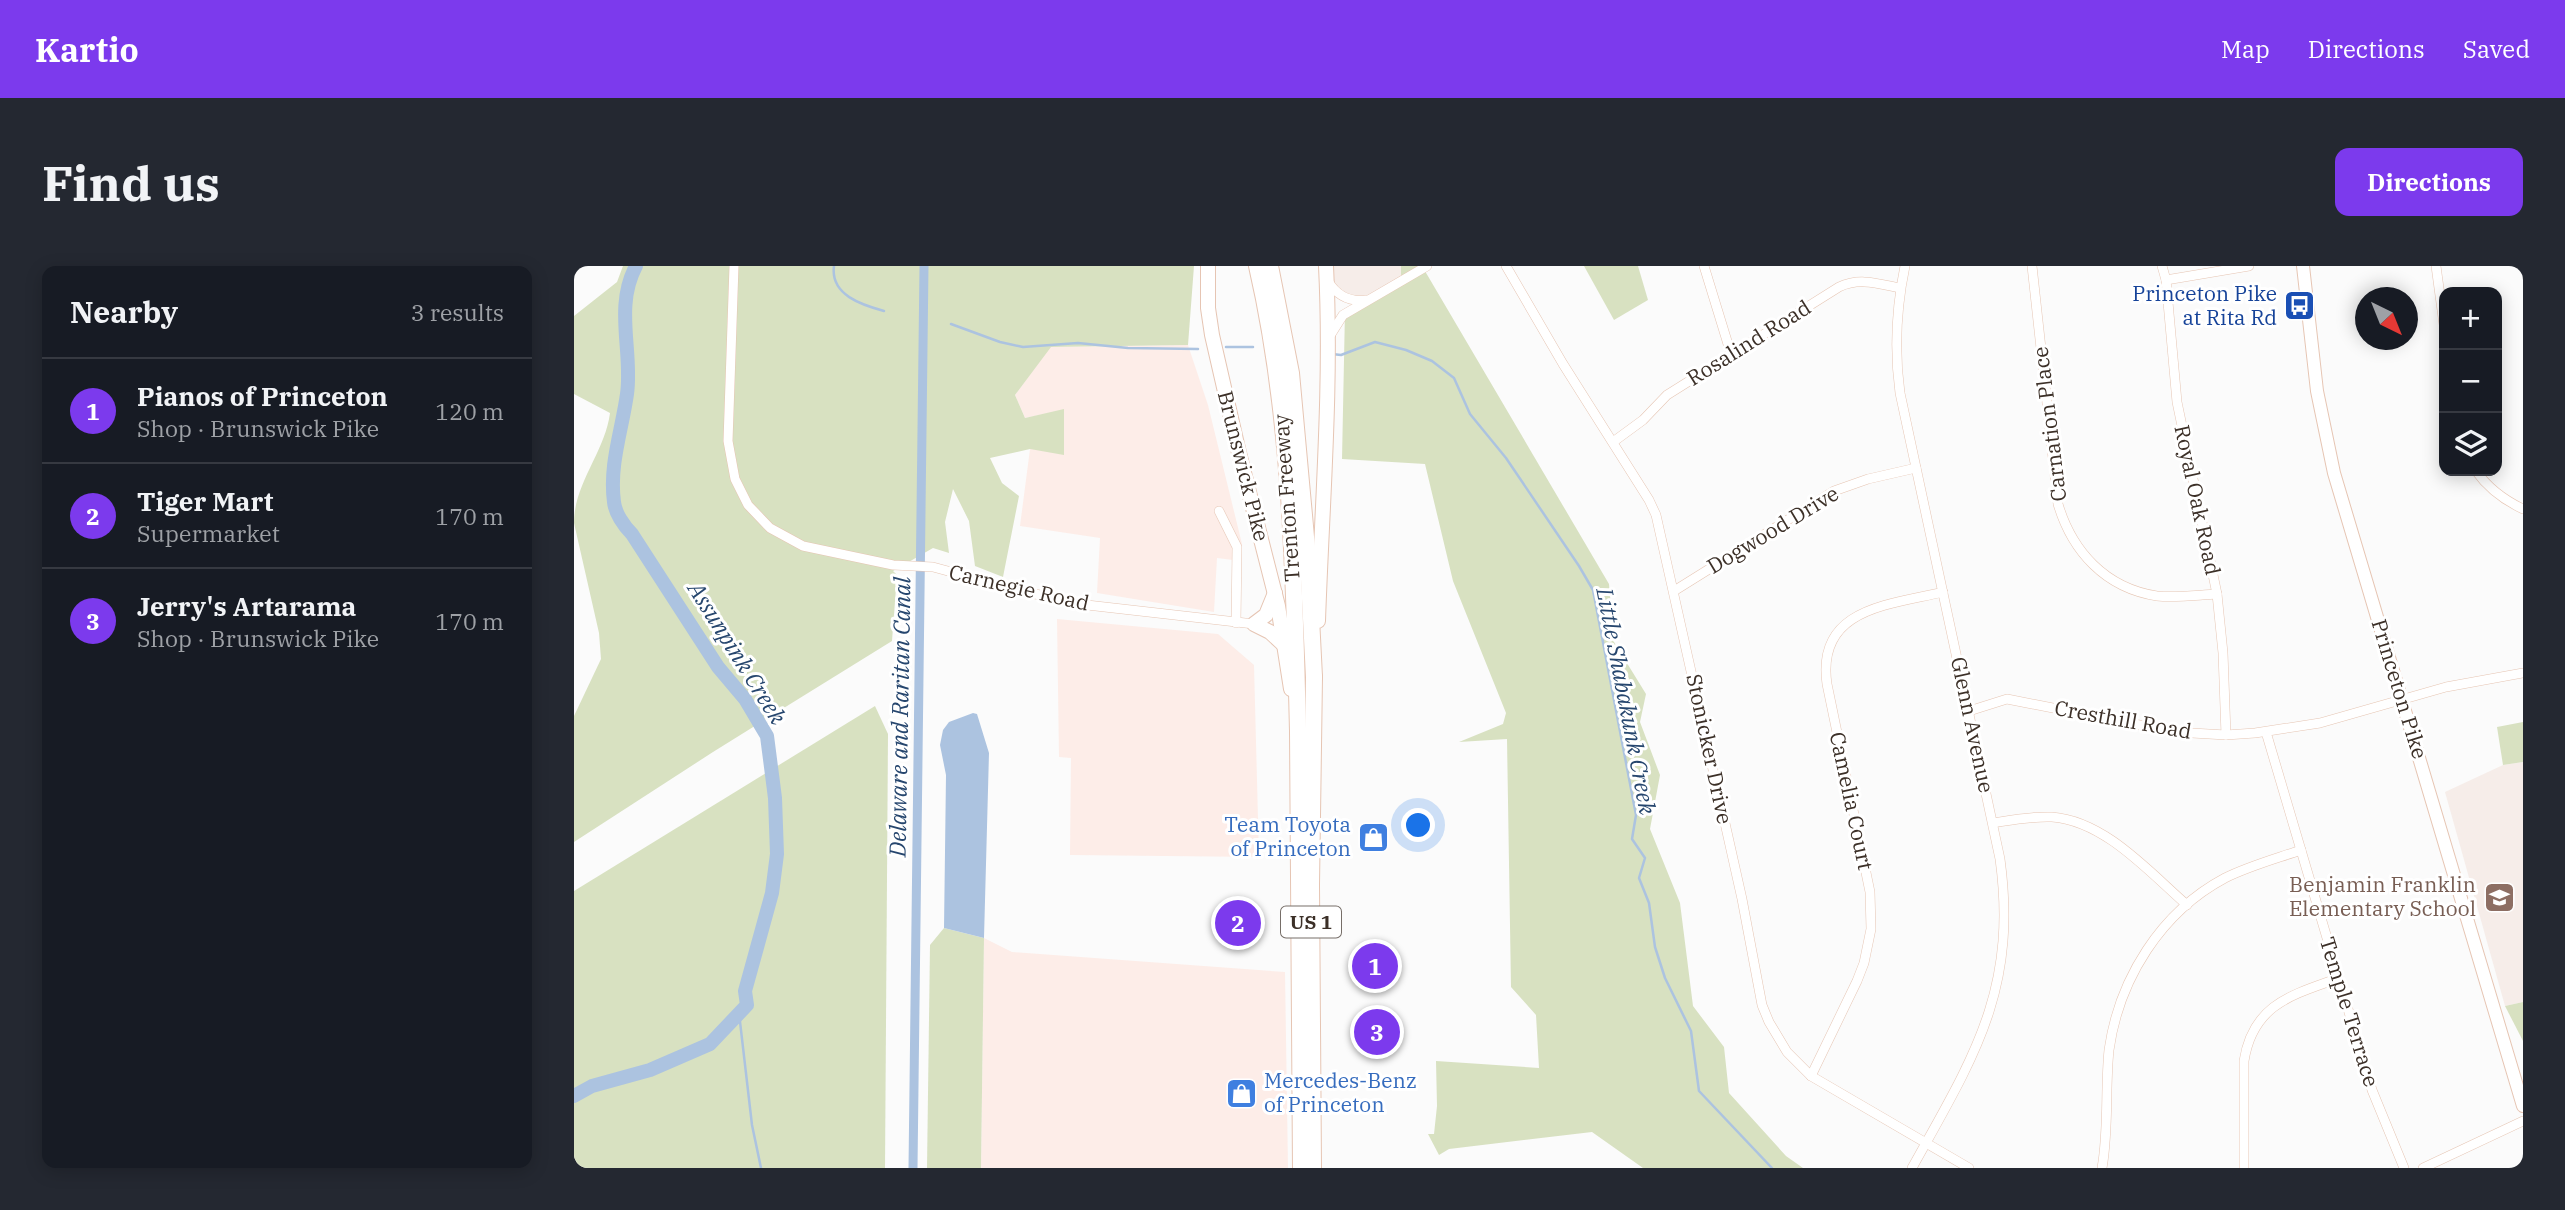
<!DOCTYPE html>
<html lang="en">
<head>
<meta charset="utf-8">
<style>
  body { margin:0; font-family:"IBM Plex Serif",serif; background:#242831; color:#f1f3f6 }
  .controls { position:absolute; right:21px; top:21px; display:grid; overflow:hidden; border-radius:14px; box-shadow:0 4px 18px #0003 }
  .controls button { width:63px; height:63px; display:grid; place-items:center; padding:0; border:0; border-bottom:2px solid #363941; background:#171b24; color:#f1f3f6; font:35px sans-serif }
  .compass { position:absolute; left:1781px; top:21px; width:63px; height:63px; border-radius:50%; background:#171b24; box-shadow:0 4px 18px #0003; rotate:137deg }
  .you { position:absolute; left:845px; top:560px; width:24px; height:24px; margin:-18px; border:5px solid #fff; border-radius:50%; background:#1a73e8; box-shadow:0 0 0 10px #1a73e833 }
  .badge { display:grid; place-items:center; width:46px; height:46px; border-radius:50%; background:#7c3aed; color:#fff; font-size:23px; font-weight:700 }
  .pin { position:absolute; translate:-50% -50%; border:4px solid #fff; box-shadow:0 2px 7px #0006 }
  .list { margin:0; padding:0; list-style:none }
  h2 { display:flex; justify-content:space-between; align-items:center; height:91px; margin:0; padding:0 28px; font-size:30px }
  h2 small { font-size:23px; font-weight:400; color:#9ea1a6 }
  .list li { display:grid; grid-template-columns:46px 1fr auto; gap:21px; align-items:center; box-sizing:border-box; height:105px; padding:0 28px; border-top:2px solid #363941 }
  .list b { display:block; font-size:26px; white-space:nowrap }
  .list p { margin:0; font-size:23px; white-space:nowrap; color:#9ea1a6 }
  .list em { font-size:23px; font-style:normal; color:#9ea1a6 }
  .icon { flex:none; width:38px; height:38px; fill:none; stroke:currentColor; stroke-width:2; stroke-linecap:round; stroke-linejoin:round }
  .map { position:relative; flex:none; width:1949px; height:902px; overflow:hidden; border-radius:14px }
  header { display:flex; align-items:center; gap:42px; box-sizing:border-box; height:98px; padding:0 35px; background:#7c3aed; color:#fff }
  header strong { font-size:33px }
  nav { display:flex; gap:38px; margin-inline-start:auto; font-size:24px }
  .intro { display:flex; align-items:center; justify-content:space-between; box-sizing:border-box; height:168px; padding:0 42px }
  h1 { margin:0; font-size:49px }
  .button { padding:18px 32px; border-radius:14px; background:#7c3aed; color:#fff; font-size:24px; font-weight:700 }
  main { display:flex; gap:42px; padding:0 42px }
  aside { flex:1; background:#171b24; border-radius:14px; box-shadow:0 4px 18px #0003 }
  .map>svg:first-child { display:block }
</style>
</head>
<body>
<header>
<strong>Kartio</strong>
<nav><a>Map</a><a>Directions</a><a>Saved</a></nav>
</header>
<div class="intro"><h1>Find us</h1><a class="button">Directions</a></div>
<main>
<aside>
<h2>Nearby<small>3 results</small></h2>
<ul class="list">
<li><span class="badge">1</span><div><b>Pianos of Princeton</b><p>Shop · Brunswick Pike</p></div><em>120 m</em></li>
<li><span class="badge">2</span><div><b>Tiger Mart</b><p>Supermarket</p></div><em>170 m</em></li>
<li><span class="badge">3</span><div><b>Jerry's Artarama</b><p>Shop · Brunswick Pike</p></div><em>170 m</em></li>
</ul>
</aside>
<div class="map">
<svg width="1949" height="902" viewBox="0 0 1949 902">
  <rect width="100%" height="100%" fill="#fbfbfb"/>
  <g fill="#f6ede9">
    <path d="M752,0H827L828,14L797,33L764,28Z"/>
    <path d="M1949,496V736L1931,740L1871,526L1929,499Z"/>
  </g>
  <g fill="#fdede8">
    <path d="M614,79L634,139L668,278L667,295L643,292L640,346L523,327L526,272L446,260L456,183L490,144L451,152L441,129L476,81Z"/>
    <path d="M483,353L644,368L680,399L685,591L496,589L497,492L485,491Z"/>
    <path d="M410,672L438,686L711,706L714,902H407Z"/>
  </g>
  <g fill="#d8e1c1">
    <path d="M49,0H620L614,79L477,81L441,129L451,152L490,143V189L456,183L416,192L428,217L445,230L429,311L401,300L395,255L379,223L371,256L375,287L359,282L319,305L323,309L318,375L139,486L0,576V450L27,393L25,367L0,257C0,217 31,186 36,147L0,128V50L43,16Z"/>
    <path d="M827,0H848L1035,318L1040,376L1072,428L1066,456L1086,509L1076,563L1106,637L1119,740L1150,781L1155,827L1212,890L1229,902H1069L1018,866L875,883L865,889L854,868H860L863,840L862,795L965,802L962,749L937,721L933,473L885,476L929,458L932,447L879,315L851,198L768,193L771,44L827,14Z"/>
    <path d="M1010,0H1064L1074,34L1040,54Z"/>
    <path d="M301,440L314,468L311,902H0V625Z"/>
    <path d="M1949,456V496L1929,499L1923,461Z"/>
    <path d="M370,662L410,672L407,902H353L356,679Z"/>
    <path d="M1949,736V775L1931,740Z"/>
  </g>
  <path fill="#acc3e0" d="M399,447L403,448L415,487L410,672L370,662L372,509L366,479L369,464L375,456Z"/>
  <g fill="none" stroke-linecap="round" stroke-linejoin="round">
    <g stroke="#acc3e0" stroke-width="2.5">
      <path d="M260,0C256,29 288,39 310,45"/>
      <path d="M377,58L426,76L449,81L504,77L554,82L624,83"/>
      <path d="M652,81H679"/>
      <path d="M758,88L767,89L801,76L832,84L858,95L880,112L896,148L932,192L1005,300L1019,324L1062,549L1058,573L1071,592L1065,612L1075,637L1081,681L1091,712L1117,765L1125,825L1198,902"/>
      <path d="M165,747L178,859L187,902"/>
    </g>
    <path stroke="#acc3e0" stroke-width="9" d="M339,902L350,0"/>
    <path stroke="#acc3e0" stroke-width="14" d="M0,830L18,820L76,804L136,778L173,739L171,725L198,627L203,588L201,532L193,470L171,433L144,401L58,268C50,260 41,247 40,236C35,199 48,164 53,128C59,86 40,41 62,0"/>
    <defs>
      <g id="minor">
        <path d="M160,0L154,175L161,213L174,239L196,262L229,280L319,299L359,301L447,325L513,339L680,358"/>
        <path d="M932,0L989,98L1075,234L1082,249L1168,633L1188,739L1195,756L1213,786L1237,810L1395,902"/>
        <path d="M1130,0L1157,88"/>
        <path d="M1331,0C1322,43 1320,83 1326,127L1426,593C1444,725 1399,792 1338,902"/>
        <path d="M1458,0L1484,238C1498,285 1531,322 1583,330C1602,332 1623,329 1643,328"/>
        <path d="M1588,0L1592,14L1603,136L1643,328L1649,387L1652,469"/>
        <path d="M1862,0L1870,59"/>
        <path d="M1592,14L1675,0"/>
        <path d="M754,15C763,30 775,36 792,34"/>
        <path d="M757,68L769,49L853,0"/>
        <path d="M1039,176L1069,154L1093,129L1265,21C1286,11 1305,18 1326,22"/>
        <path d="M1902,205C1914,222 1930,234 1949,243"/>
        <path d="M645,245L663,281L662,357"/>
        <path d="M1100,325L1260,225L1294,213L1342,202"/>
        <path d="M1395,445L1433,433L1601,466L1652,469L1681,467L1746,457L1872,421L1949,407"/>
        <path d="M1692,466L1798,824L1830,902"/>
        <path d="M1419,557C1438,554 1458,550 1478,551C1531,555 1575,606 1613,639"/>
        <path d="M1237,810L1283,715L1290,697L1297,663L1296,626L1253,418C1242,342 1315,339 1369,326"/>
        <path d="M1528,902C1535,863 1531,823 1535,784C1545,713 1587,646 1651,612C1675,600 1701,593 1727,584"/>
        <path d="M1670,902V795C1679,738 1718,729 1765,712"/>
        <path d="M1849,902L1949,855"/>
      </g>
      <path id="secondary" d="M1729,0L1743,125L1760,207L1949,840"/>
      <g id="primary">
        <path d="M634,0V42L638,69L665,187L704,340L717,423"/>
        <path d="M701,327L692,349L680,358L696,366L710,379"/>
        <path d="M744,355C748,237 758,119 752,0"/>
      </g>
      <g id="trunk">
        <path d="M724,465L727,902"/>
        <path d="M739,902L737,619L740,411"/>
      </g>
      <g id="motorway">
        <path d="M683,0C718,152 720,310 724,465"/>
        <path d="M696,0L717,107L734,293L740,411"/>
      </g>
    </defs>
    <use href="#minor" stroke="#e6c5b3" stroke-width="10"/>
    <use href="#secondary" stroke="#e6c5b3" stroke-width="14"/>
    <use href="#primary" stroke="#e6c5b3" stroke-width="16"/>
    <use href="#trunk" stroke="#e6c5b3" stroke-width="18"/>
    <use href="#motorway" stroke="#e6c5b3" stroke-width="18"/>
    <use href="#minor" stroke="#fff" stroke-width="9"/>
    <use href="#secondary" stroke="#fff" stroke-width="12"/>
    <use href="#primary" stroke="#fff" stroke-width="14"/>
    <use href="#trunk" stroke="#fff" stroke-width="16"/>
    <use href="#motorway" stroke="#fff" stroke-width="16"/>
  </g>
  <defs>
    <symbol id="bus-square" viewBox="-11 -11 22 22"><rect x="-9" y="-9" width="18" height="18" rx="4" fill="#1a4fb4" stroke="#fff"/><path d="M-5-6H5V4H4V6H2V4H-2V6H-4V4H-5ZM-3.5-4V0h7V-4ZM-3.5 1.2v1.5H-2V1.2ZM2 1.2v1.5H3.5V1.2Z" fill="#fff"/></symbol>
    <symbol id="shop-square" viewBox="-11 -11 22 22"><rect x="-9" y="-9" width="18" height="18" rx="4" fill="#3f7fe0" stroke="#fff"/><path d="M-5-2.5h2.3a2.7 3.5 0 0 1 5.4 0H5L5.5 6h-11ZM-1.5-2.5h3a1.5 2.3 0 0 0-3 0Z" fill="#fff"/></symbol>
    <symbol id="school-square" viewBox="-11 -11 22 22"><rect x="-9" y="-9" width="18" height="18" rx="4" fill="#8d6e63" stroke="#fff"/><path d="M0-5L7-2L0 1L-7-2ZM-4 1L0 2.5L4 1V4Q0 6-4 4Z" fill="#fff"/></symbol>
  </defs>
  <g fill-rule="evenodd">
    <use href="#bus-square" x="1708" y="22" width="35" height="35"/>
    <use href="#shop-square" x="782" y="554" width="35" height="35"/>
    <use href="#school-square" x="1908" y="614" width="35" height="35"/>
    <use href="#shop-square" x="650" y="810" width="35" height="35"/>
  </g>
  <g text-anchor="middle" stroke-width="6" stroke-linejoin="round" paint-order="stroke">
    <rect fill="#fff" stroke="#766e68" stroke-width="2" x="707" y="640.5" width="60" height="31" rx="5"/>
    <g font-size="19" font-weight="bold" fill="#3c3028">
      <text x="737" y="663">US 1</text>
    </g>
    <g font-size="21" fill="#164399" stroke="#fff" text-anchor="end">
      <text x="1703" y="35">Princeton Pike<tspan x="1703" dy="24">at Rita Rd</tspan></text>
    </g>
    <g font-size="21" fill="#3c3028" stroke="#fff">
      <text transform="translate(1175 77) rotate(-32)" y="7">Rosalind Road</text>
      <text transform="translate(1476 158) rotate(-97)" y="7">Carnation Place</text>
      <text transform="translate(669 200) rotate(76)" y="7">Brunswick Pike</text>
      <text transform="translate(713 232) rotate(-94)" y="7">Trenton Freeway</text>
      <text transform="translate(1623 234) rotate(78)" y="7">Royal Oak Road</text>
      <text transform="translate(1199 264) rotate(-31)" y="7">Dogwood Drive</text>
      <text transform="translate(445 322) rotate(13)" y="7">Carnegie Road</text>
      <text transform="translate(1825 423) rotate(73)" y="7">Princeton Pike</text>
      <text transform="translate(1549 454) rotate(10)" y="7">Cresthill Road</text>
      <text transform="translate(1398 459) rotate(78)" y="7">Glenn Avenue</text>
      <text transform="translate(1135 483) rotate(78)" y="7">Stonicker Drive</text>
      <text transform="translate(1277 535) rotate(78)" y="7">Camelia Court</text>
      <text transform="translate(1775 746) rotate(73)" y="7">Temple Terrace</text>
    </g>
    <g font-size="21" fill="#366cbe" stroke="#fff" text-anchor="end">
      <text x="777" y="566">Team Toyota<tspan x="777" dy="24">of Princeton</tspan></text>
      <text x="690" y="822" text-anchor="start">Mercedes-Benz<tspan x="690" dy="24">of Princeton</tspan></text>
    </g>
    <g font-size="21" fill="#785e54" stroke="#fff" text-anchor="end">
      <text x="1902" y="626">Benjamin Franklin<tspan x="1902" dy="24">Elementary School</tspan></text>
    </g>
    <g font-size="23" font-style="italic" fill="#26466e" stroke="#fff">
      <text transform="translate(163 387) rotate(58)" y="8">Assunpink Creek</text>
      <text transform="translate(1052 435) rotate(79)" y="8">Little Shabakunk Creek</text>
      <text transform="translate(326 451) rotate(-89)" y="8">Delaware and Raritan Canal</text>
    </g>
  </g>
</svg>
<div class="controls">
<button>+</button>
<button>−</button>
<button><svg class="icon" aria-label="layers" viewBox="0 0 24 24"><path d="M12 4l9 5-9 5-9-5zM3 14l9 5 9-5"/></svg></button>
</div>
<svg class="compass" viewBox="-18 -18 36 36"><path d="M0-13l5 13h-10z" fill="#e53935"/><path d="M0 13l5-13h-10z" fill="#9ea1a6"/></svg>
<div class="you"></div>
<div class="pin badge" style="left:801px;top:700px">1</div>
<div class="pin badge" style="left:664px;top:657px">2</div>
<div class="pin badge" style="left:803px;top:766px">3</div>
</div>
</main>
</body>
</html>
